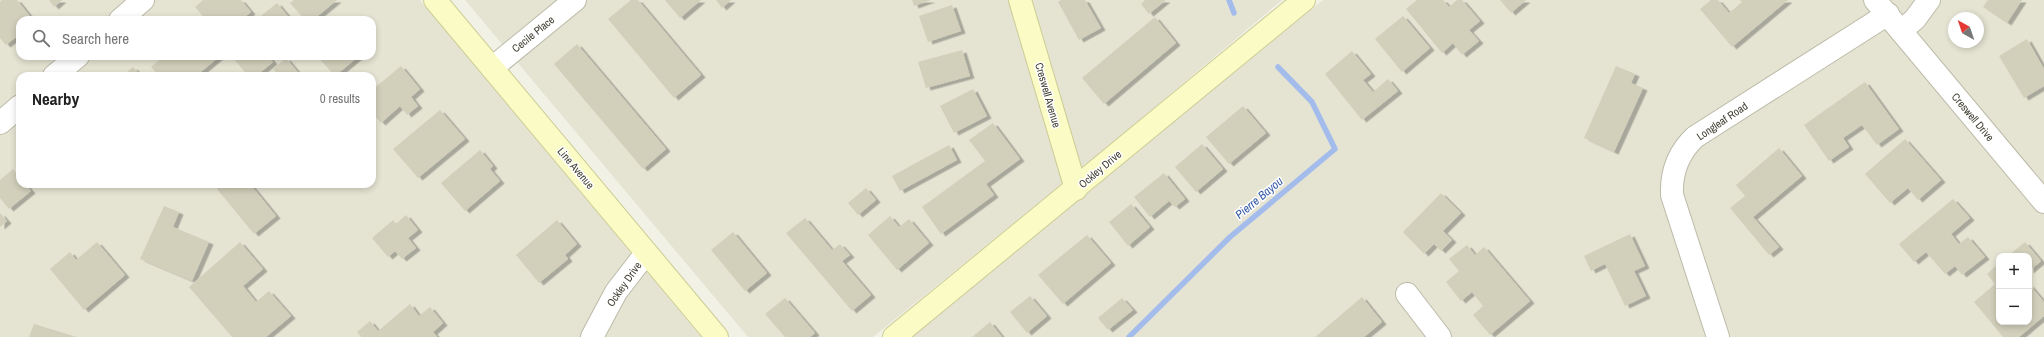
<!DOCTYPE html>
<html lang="en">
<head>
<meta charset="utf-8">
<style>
  body { margin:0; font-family:"Archivo Narrow",sans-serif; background:#f6f6f6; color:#222 }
  .controls { position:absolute; right:12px; bottom:12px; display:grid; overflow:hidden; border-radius:8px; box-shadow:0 2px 6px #0003 }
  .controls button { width:36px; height:36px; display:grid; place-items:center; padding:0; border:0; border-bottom:1px solid #e0e0e0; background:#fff; color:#222; font:20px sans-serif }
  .compass { position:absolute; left:1948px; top:12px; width:36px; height:36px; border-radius:50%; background:#fff; box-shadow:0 2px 6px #0003; rotate:320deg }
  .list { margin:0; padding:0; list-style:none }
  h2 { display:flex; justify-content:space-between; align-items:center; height:52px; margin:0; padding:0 16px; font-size:17px }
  h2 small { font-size:13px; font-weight:400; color:#767676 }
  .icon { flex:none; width:22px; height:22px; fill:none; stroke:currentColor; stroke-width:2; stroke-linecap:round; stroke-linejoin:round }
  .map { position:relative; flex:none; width:2044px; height:337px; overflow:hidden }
  .search { position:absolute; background:#fff; box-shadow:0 2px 6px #0003; left:16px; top:16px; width:360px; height:44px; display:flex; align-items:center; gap:10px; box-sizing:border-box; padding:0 14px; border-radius:12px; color:#767676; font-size:15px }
  .panel { position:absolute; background:#fff; box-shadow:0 2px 6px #0003; left:16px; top:72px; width:360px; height:116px; border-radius:12px }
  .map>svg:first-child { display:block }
</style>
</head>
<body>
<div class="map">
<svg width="2044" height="337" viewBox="0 0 2044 337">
  <defs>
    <filter id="shadow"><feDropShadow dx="4.5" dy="2.5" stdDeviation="0" flood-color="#0004"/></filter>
  </defs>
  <rect width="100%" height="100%" fill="#f1f1e5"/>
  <g fill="#e5e4d3" fill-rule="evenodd">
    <path d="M0,0H420L701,337H0ZM20,20H372V56H20ZM20,76H372V184H20Z"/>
    <path d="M465,0H1282L1105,149L873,337H748Z"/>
    <path d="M1323,0H2044V337H910ZM1954,18H1978V42H1954ZM1999,256H2029V322H1999Z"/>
  </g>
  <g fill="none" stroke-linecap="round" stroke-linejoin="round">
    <g stroke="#a4bceb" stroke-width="5.5">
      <path d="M1229,0L1234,13"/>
      <path d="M1129,337L1230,237L1335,149L1312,102L1278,67"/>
    </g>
  </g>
  <g fill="#d2cfbb" filter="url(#shadow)">
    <path d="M2,0H17L33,20H20V34L6,45L0,38V2Z"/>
    <path d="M49,0H62L54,7Z"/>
    <path d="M203,0H241L251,12L241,20H206L195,7Z"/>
    <path d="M294,0H337L313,20H305L290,3Z"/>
    <path d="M631,0H638L701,75L674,98L608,19Z"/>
    <path d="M665,0H701L680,18Z"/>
    <path d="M716,0H731L722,8Z"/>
    <path d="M912,0H931L914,6Z"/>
    <path d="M1061,0H1085L1101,28L1079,40L1058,2Z"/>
    <path d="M1145,0H1166L1149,14L1141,4Z"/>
    <path d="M1417,0H1443L1449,7L1457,0H1462L1480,21L1469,30L1479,41L1462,55L1453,43L1442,53L1406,9Z"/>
    <path d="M1500,0H1526L1511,13Z"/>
    <path d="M1711,0H1718L1729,13L1742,2L1740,0H1788L1732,47L1700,9Z"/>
    <path d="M1988,0H2022L2007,23L1983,7Z"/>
    <path d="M277,3L291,20H264L261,16Z"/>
    <path d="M952,5L961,31L928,42L919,16Z"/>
    <path d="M1403,16L1430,48L1402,72L1375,39Z"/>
    <path d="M1155,17L1176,43L1104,104L1082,78Z"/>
    <path d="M2027,39L2044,69V86L2024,98L1999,56Z"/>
    <path d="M577,44L666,149L643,169L554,64Z"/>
    <path d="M962,50L970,76L926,88L918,62Z"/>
    <path d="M1352,51L1371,74L1363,80L1373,92L1388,79L1398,91L1362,120L1325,74Z"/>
    <path d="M164,56H220L196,76H159L151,67Z"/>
    <path d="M237,56H268L273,62L256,76H248L234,59Z"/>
    <path d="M317,56H359L335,76Z"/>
    <path d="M286,58L301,76H279L273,69Z"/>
    <path d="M401,66L420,89L411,97L418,106L407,115L400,106L381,123L372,113V90Z"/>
    <path d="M1616,66L1635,74L1631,83L1643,88L1614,152L1584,138Z"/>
    <path d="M133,67L141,76H122Z"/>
    <path d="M1865,82L1899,129L1877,145L1862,125L1843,138L1849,147L1829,161L1804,125Z"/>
    <path d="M973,89L987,116L954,133L940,106Z"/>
    <path d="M1243,106L1266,133L1229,164L1206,137Z"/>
    <path d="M440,110L465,139L418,178L393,149Z"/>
    <path d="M993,123L1020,159L986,184L994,195L941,234L922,207L985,161L969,140Z"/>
    <path d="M1905,139L1941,180L1918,200L1908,188L1890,203L1865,174Z"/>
    <path d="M1202,144L1223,169L1196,192L1175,167Z"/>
    <path d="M949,145L957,160L900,191L892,176Z"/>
    <path d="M1779,148L1802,176L1753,217L1779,247L1769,255L1730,208L1745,196L1736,185Z"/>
    <path d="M480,150L493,166L490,169L500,181L465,211L441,183Z"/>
    <path d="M13,169L20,178V184H25L31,191L9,209L0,198V180Z"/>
    <path d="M1164,173L1185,199L1175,207L1169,201L1150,217L1134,197Z"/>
    <path d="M223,184H250L276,216L254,234L217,189Z"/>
    <path d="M866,188L876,200L858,215L848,203Z"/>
    <path d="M1441,193L1461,213L1443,231L1452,240L1441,251L1434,244L1424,254L1403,232Z"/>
    <path d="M1953,199L1970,218L1951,234L1959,244L1968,237L1985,257L1962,275L1955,266L1945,274L1926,252L1914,262L1899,244Z"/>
    <path d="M1131,204L1150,227L1128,246L1109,222Z"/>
    <path d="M164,206L179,212L173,227L209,242L192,281L140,259Z"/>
    <path d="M0,213L7,221L0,227Z"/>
    <path d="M406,215L418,230L408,238L416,248L402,259L395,251L388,257L372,238L393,220L396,224Z"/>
    <path d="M890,216L899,227L909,219L929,243L897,270L868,235Z"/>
    <path d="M805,218L832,250L840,244L850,255L842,261L871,295L852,311L786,233Z"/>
    <path d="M557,220L577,244L565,255L568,259L539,283L516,255Z"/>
    <path d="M733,232L767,273L745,291L711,250Z"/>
    <path d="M1630,234L1645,266L1634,271L1646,296L1625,306L1605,264L1591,271L1584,256Z"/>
    <path d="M1087,235L1111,263L1063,304L1038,275Z"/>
    <path d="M97,242L125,275L84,310L50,269L70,252L76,260Z"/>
    <path d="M240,242L263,269L243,286L256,302L269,291L291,316L266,337H232L189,287Z"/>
    <path d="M2025,242L2041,261L2029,271V256H2008Z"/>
    <path d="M1467,245L1475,255L1484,247L1530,301L1490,335L1473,315L1483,306L1472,292L1461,301L1446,282L1459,271L1449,259Z"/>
    <path d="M1999,263V322H2029V284L2044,302V316L2019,337H2003L1974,302L1995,284L1987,274Z"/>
    <path d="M1030,296L1047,316L1027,333L1010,312Z"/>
    <path d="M1362,297L1382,322L1364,337H1315Z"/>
    <path d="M785,298L815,333L810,337H785L765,314Z"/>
    <path d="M1122,298L1133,310L1108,330L1098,318Z"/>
    <path d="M410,304L419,316L430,307L443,323L433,332L437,337H361L357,332L370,321L378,331Z"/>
    <path d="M990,322L1002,337H972Z"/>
    <path d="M34,324L77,337H29Z"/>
  </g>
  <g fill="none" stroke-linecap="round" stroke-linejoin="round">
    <defs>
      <g id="street">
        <path d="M1875,0L2044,202"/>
        <path d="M120,20L143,0"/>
        <path d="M1901,31L1915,19L1929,0"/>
        <path d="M492,68L575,0"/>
        <path d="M54,76L78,56"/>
        <path d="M0,123L20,106"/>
        <path d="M1407,294L1440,337"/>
        <path d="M592,337L616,292L646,253"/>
        <path d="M1718,337L1672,195C1671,172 1678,153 1695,137L1888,14"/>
      </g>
      <g id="secondary">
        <path d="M435,0L717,337"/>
        <path d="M1020,0L1076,189"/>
        <path d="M894,337L1304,0"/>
      </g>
    </defs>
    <use href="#street" stroke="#bcbba8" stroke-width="24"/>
    <use href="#secondary" stroke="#cccc95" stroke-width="24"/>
    <use href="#street" stroke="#fff" stroke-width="22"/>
    <use href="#secondary" stroke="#fafbc5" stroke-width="22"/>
  </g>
  <g text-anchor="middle" stroke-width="3" stroke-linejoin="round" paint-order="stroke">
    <g font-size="11" fill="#434135" stroke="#fff">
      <text transform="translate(533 34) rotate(-39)" y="4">Cecile Place</text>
      <text transform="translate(1048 95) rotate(74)" y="4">Creswell Avenue</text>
      <text transform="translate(1973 117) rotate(50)" y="4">Creswell Drive</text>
      <text transform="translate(1722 121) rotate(-34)" y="4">Longleaf Road</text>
      <text transform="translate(576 168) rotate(50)" y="4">Line Avenue</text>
      <text transform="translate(1100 169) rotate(-40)" y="4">Ockley Drive</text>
      <text transform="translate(624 284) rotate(-55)" y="4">Ockley Drive</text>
    </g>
    <g font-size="12" font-style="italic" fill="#355aa8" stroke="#fff">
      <text transform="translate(1259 198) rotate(-40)" y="4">Pierre Bayou</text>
    </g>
  </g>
</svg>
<div class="controls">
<button>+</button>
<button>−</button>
</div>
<svg class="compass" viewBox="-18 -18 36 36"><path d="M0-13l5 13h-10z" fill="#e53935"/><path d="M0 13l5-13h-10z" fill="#767676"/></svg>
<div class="search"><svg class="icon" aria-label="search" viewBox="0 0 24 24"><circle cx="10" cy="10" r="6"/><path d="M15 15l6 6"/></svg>Search here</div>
<section class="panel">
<h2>Nearby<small>0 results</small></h2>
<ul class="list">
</ul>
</section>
</div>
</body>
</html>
